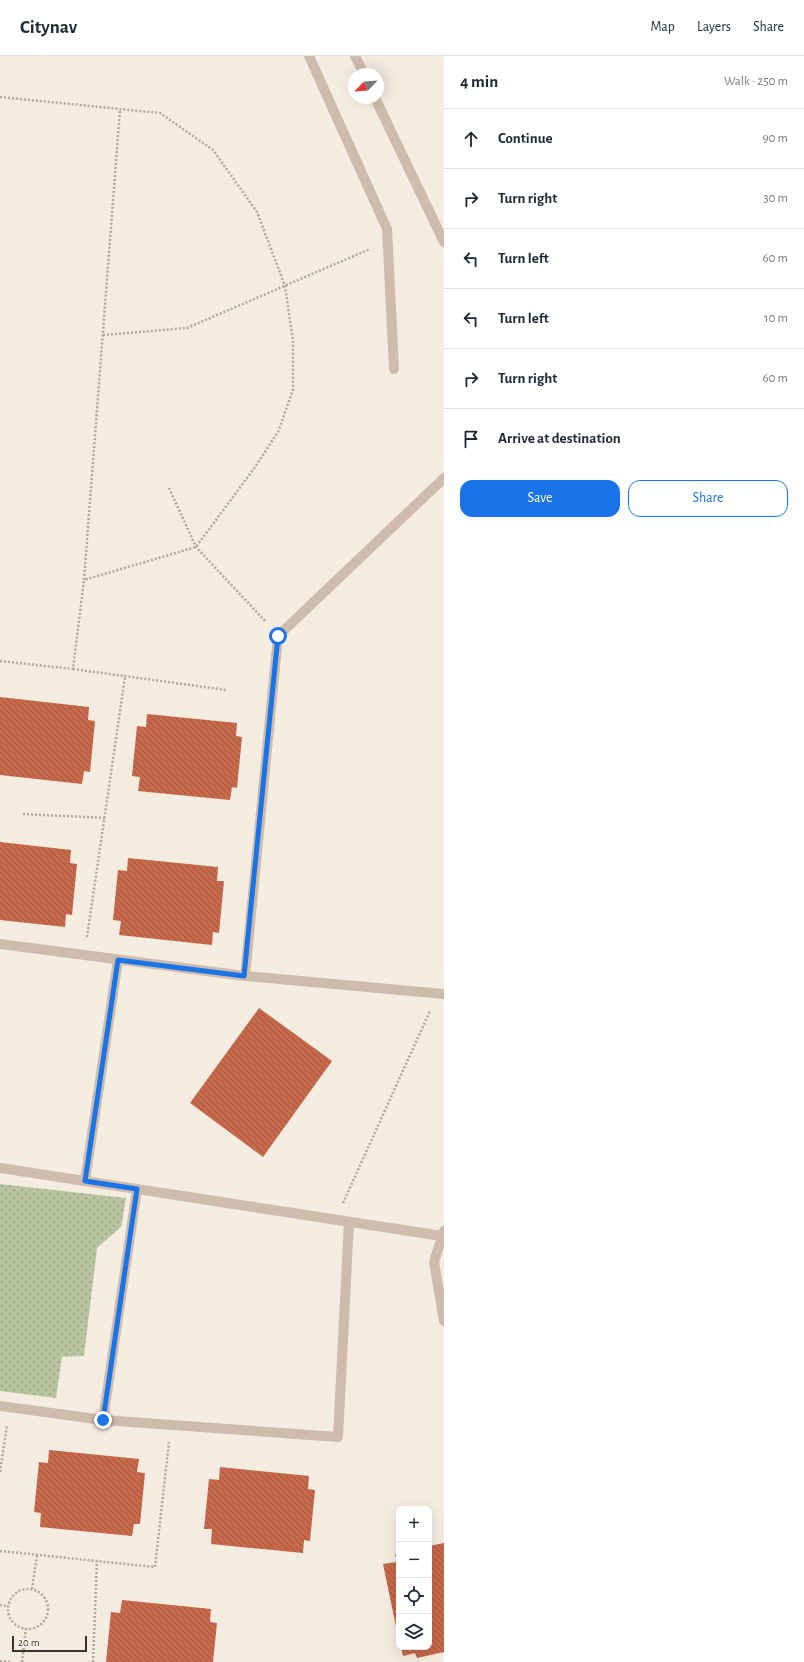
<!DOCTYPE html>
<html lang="en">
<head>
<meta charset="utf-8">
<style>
  body { margin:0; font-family:"Alegreya Sans",sans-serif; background:#f6f6f7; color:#1f2937 }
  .controls { position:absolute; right:12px; bottom:12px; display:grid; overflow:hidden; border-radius:8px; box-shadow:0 4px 16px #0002 }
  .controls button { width:36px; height:36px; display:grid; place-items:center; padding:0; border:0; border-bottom:1px solid #e0e1e3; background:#fff; color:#1f2937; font:20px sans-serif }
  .compass { position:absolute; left:348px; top:12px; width:36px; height:36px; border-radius:50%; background:#fff; box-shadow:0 4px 16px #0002; rotate:245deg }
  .scale { position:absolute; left:12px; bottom:10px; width:75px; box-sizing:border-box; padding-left:4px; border:2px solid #3b302b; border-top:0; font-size:11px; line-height:14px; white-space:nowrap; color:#3b302b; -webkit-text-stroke:3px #fbf5ee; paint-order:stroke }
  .stop { position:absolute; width:12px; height:12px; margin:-9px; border:3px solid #1a73e8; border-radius:50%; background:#fff }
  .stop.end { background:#1a73e8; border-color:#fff; box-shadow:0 1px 4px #0008 }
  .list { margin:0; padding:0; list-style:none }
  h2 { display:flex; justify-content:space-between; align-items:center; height:52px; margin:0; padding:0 16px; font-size:17px }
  h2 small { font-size:13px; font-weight:400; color:#747a83 }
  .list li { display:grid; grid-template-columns:26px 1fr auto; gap:12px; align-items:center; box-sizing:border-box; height:60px; padding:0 16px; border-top:1px solid #e0e1e3 }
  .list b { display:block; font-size:15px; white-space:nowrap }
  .list em { font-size:13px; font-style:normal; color:#747a83 }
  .actions { display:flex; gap:8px; padding:12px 16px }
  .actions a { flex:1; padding:9px 0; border:1px solid #1a73e8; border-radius:12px; text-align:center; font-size:14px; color:#1a73e8 }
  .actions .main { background:#1a73e8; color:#fff }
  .icon { flex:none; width:22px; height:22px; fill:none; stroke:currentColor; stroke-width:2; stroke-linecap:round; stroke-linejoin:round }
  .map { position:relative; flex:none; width:444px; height:1606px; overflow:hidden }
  header { display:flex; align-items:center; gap:24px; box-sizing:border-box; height:56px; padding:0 20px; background:#fff; border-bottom:1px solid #e0e1e3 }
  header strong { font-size:19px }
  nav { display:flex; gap:22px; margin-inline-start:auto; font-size:14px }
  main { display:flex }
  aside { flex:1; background:#fff }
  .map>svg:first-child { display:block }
</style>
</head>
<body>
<header>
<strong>Citynav</strong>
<nav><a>Map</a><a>Layers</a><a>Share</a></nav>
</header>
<main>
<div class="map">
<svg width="444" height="1606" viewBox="0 0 444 1606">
  <defs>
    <pattern id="grass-dots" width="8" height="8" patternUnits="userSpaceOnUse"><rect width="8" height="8" fill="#b8c4a0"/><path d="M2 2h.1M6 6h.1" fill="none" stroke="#97a083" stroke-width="1.8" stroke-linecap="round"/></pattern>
    <pattern id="building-back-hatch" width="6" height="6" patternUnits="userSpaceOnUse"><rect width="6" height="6" fill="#c8694b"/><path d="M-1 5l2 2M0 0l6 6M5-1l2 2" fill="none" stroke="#a4573f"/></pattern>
  </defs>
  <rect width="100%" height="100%" fill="#f4ebe1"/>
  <path fill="url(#grass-dots)" d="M0,1128L126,1142L121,1171L97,1192L84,1300L62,1301L56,1342L0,1335Z"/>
  <g fill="url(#building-back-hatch)">
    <path d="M0,641L89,651L88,664L95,665L90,716L84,715L82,728L0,719Z"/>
    <path d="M147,658L237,667L236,680L242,681L237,732L232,731L230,744L138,735L140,721L132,720L137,670L146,671Z"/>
    <path d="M0,786L71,794L70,807L77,808L72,859L66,858L65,871L0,864Z"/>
    <path d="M128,802L218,811L217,825H224L219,877L213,876L212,889L119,879L121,865L113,864L118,814L127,815Z"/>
    <path d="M259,952L332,1005L263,1101L190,1047Z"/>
    <path d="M49,1394L139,1403L137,1416L145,1417L140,1468H134L132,1480L40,1471L41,1457L34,1456L39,1406L48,1407Z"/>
    <path d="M220,1411L309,1420L308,1433L315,1434L310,1485L304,1484L303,1497L211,1488L212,1473H204L209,1423L219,1424Z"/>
    <path d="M444,1487V1596L417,1602L415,1597L403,1600L401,1591H429V1490Z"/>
    <path d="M399,1497V1580H398L383,1508L397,1506L395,1498Z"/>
    <path d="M122,1544L211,1553L210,1566L217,1567L213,1606H106L111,1556L120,1557Z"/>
  </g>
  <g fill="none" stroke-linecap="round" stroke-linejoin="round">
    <g stroke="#b9a596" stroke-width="2.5" stroke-dasharray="2 2" stroke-linecap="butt">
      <path d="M0,41L160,57L213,94L257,156L285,230L293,285V334L278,376L253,414L196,491L84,524L120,53"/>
      <path d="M103,279L187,272L370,193"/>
      <path d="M169,432L196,491L266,566"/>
      <path d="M0,605L73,613L84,524"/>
      <path d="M73,613L226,634"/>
      <path d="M23,758L105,762"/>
      <path d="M87,881L125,621"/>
      <path d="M343,1147L430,955"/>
      <path d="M0,1416L7,1369"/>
      <path d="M0,1495L155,1511L169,1386"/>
      <circle cx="28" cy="1553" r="20"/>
      <path d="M32,1533L37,1499"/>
      <path d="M0,1549L7,1550"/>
      <path d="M0,1605L12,1606"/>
      <path d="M22,1606L26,1572"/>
      <path d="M93,1606L97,1505"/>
    </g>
    <path stroke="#cdbbac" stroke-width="10" d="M309,0L387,173L394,313"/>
    <g stroke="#cdbbac" stroke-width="10">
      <path d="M355,0L364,18"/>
      <path d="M375,42L444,186"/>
      <path d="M0,888L245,920L444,938"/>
      <path d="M245,920L278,580L444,422"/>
      <path d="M0,1112L442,1180"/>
      <path d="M85,1125L118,904"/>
      <path d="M444,1175L434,1206L444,1265"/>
      <path d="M0,1350L103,1364L338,1381L349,1166"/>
      <path d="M103,1364L137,1133"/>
    </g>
  </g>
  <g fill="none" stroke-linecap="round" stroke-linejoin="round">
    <path stroke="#1a73e8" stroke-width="5" d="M103,1364L137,1133L85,1125L118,904L244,920L278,580"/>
  </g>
</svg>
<div class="controls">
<button>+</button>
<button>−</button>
<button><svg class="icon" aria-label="locate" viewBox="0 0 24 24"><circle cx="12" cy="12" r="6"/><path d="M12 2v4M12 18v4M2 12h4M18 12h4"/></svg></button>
<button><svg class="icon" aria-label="layers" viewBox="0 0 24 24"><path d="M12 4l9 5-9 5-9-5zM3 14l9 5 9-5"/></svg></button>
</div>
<svg class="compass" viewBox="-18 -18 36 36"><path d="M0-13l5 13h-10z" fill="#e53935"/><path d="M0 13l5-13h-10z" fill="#747a83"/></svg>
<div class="scale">20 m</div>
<div class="stop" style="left:278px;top:580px"></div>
<div class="stop end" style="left:103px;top:1364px"></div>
</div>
<aside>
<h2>4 min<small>Walk · 250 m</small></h2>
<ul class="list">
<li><svg class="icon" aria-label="ahead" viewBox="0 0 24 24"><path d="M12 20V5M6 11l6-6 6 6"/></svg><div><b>Continue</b></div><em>90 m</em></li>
<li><svg class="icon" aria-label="right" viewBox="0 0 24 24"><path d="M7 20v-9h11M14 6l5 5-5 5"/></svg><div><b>Turn right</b></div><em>30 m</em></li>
<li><svg class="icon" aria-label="left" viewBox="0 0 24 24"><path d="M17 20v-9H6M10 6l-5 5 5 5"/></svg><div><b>Turn left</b></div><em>60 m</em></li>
<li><svg class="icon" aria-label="left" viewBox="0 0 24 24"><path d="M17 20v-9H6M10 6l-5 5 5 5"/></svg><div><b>Turn left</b></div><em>10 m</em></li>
<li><svg class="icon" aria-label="right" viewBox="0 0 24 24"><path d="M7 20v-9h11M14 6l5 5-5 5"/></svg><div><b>Turn right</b></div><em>60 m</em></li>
<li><svg class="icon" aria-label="arrive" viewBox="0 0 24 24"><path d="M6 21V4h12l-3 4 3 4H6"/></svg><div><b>Arrive at destination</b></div></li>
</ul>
<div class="actions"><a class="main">Save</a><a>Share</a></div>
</aside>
</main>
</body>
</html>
